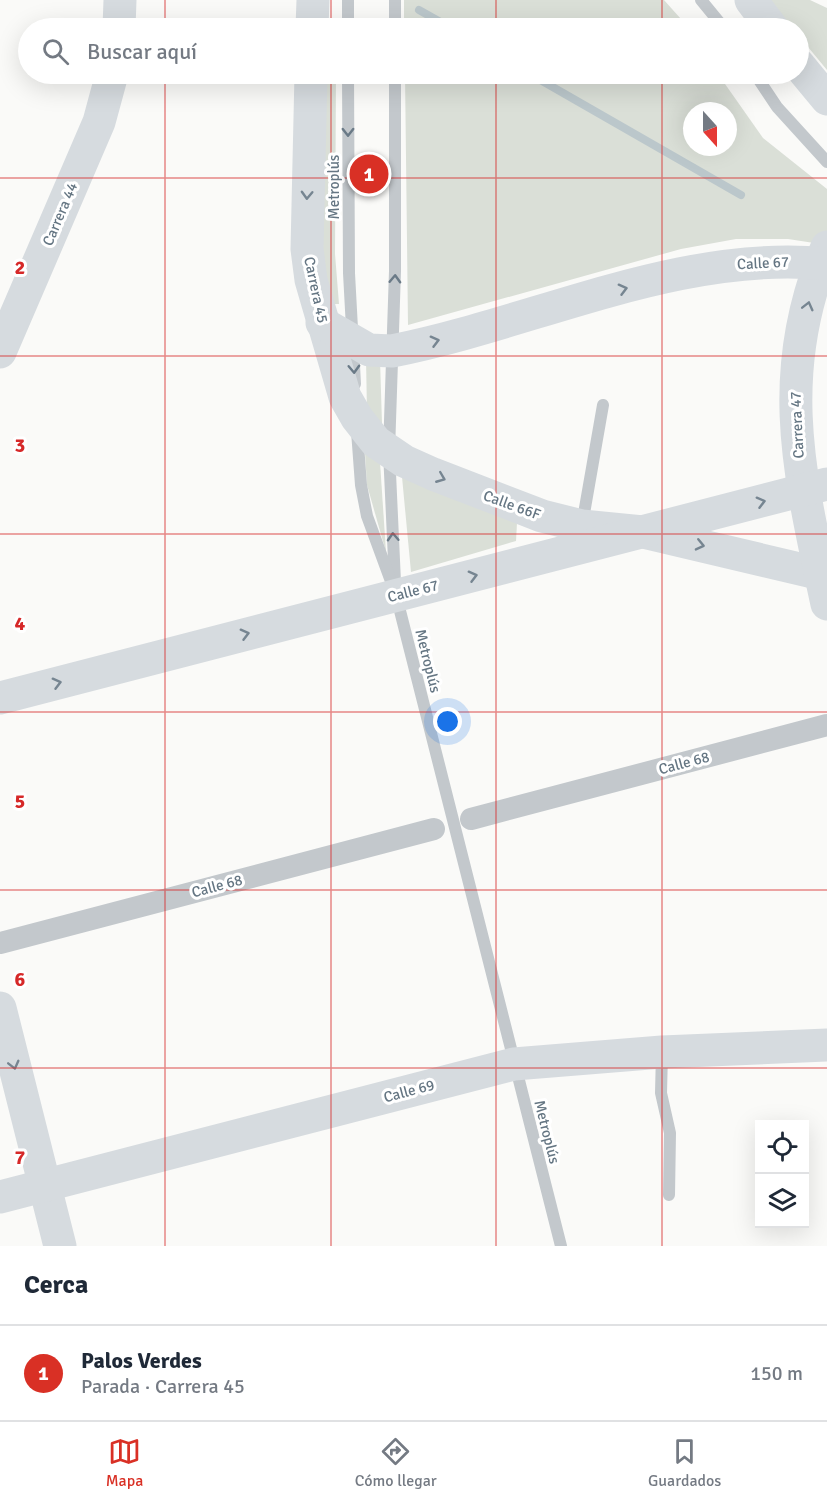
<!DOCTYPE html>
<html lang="es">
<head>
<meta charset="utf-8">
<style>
  body { margin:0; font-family:Signika,sans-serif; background:#f6f6f7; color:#1f2937 }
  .controls { position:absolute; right:18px; bottom:18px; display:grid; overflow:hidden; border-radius:0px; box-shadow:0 6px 24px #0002 }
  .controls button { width:54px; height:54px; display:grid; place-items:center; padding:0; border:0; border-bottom:2px solid #e0e1e3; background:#fff; color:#1f2937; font:30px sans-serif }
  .compass { position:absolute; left:683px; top:102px; width:54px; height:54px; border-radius:50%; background:#fff; box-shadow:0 6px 24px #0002; rotate:159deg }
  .you { position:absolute; left:448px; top:722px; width:21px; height:21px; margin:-15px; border:4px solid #fff; border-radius:50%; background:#1a73e8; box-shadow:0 0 0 9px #1a73e833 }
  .badge { display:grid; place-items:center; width:39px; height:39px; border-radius:50%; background:#d93025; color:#fff; font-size:20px; font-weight:700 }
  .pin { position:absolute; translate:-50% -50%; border:3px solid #fff; box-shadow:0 2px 6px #0006 }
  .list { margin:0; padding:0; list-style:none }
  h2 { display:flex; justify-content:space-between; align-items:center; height:78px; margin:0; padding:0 24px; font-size:26px }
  h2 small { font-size:20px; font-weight:400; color:#747a83 }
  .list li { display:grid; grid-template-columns:39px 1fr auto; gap:18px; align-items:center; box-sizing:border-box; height:96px; padding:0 24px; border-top:2px solid #e0e1e3 }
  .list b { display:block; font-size:22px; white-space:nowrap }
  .list p { margin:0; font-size:20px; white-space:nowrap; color:#747a83 }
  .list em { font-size:20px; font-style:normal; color:#747a83 }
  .icon { flex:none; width:33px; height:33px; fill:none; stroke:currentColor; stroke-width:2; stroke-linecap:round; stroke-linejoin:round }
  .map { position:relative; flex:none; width:827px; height:1246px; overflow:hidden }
  .search { position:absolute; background:#fff; box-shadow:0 6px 24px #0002; left:18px; right:18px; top:18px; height:66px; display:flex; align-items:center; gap:15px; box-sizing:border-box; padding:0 21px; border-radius:33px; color:#747a83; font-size:22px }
  .sheet { height:174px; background:#fff }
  nav { display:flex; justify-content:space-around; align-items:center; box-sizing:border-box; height:84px; border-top:2px solid #e0e1e3; background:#fff; font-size:16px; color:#747a83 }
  nav a { display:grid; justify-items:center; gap:3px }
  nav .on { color:#d93025 }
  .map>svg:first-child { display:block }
</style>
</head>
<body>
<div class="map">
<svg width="827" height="1246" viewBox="0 0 827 1246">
  <rect width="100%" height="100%" fill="#fafaf8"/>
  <g fill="#dadfd7" fill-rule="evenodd">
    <path d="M404,0H664L689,28H404Z"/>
    <path d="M768,0H810L827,8V70L799,36L798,28H792Z"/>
    <path d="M326,74H336L335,254L339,304H332L320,270Z"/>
    <path d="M405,74H718L763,138L827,189V245L788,239H736L681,249L408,325ZM692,111H728V147H692Z"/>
    <path d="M366,359L380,360L382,424L367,412Z"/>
    <path d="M365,453L380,462L386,552L367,485Z"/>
    <path d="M402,477L517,523L516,541L411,572Z"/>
  </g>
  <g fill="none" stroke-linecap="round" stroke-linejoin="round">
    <g stroke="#bbc7cb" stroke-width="8">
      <path d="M419,10L451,28"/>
      <path d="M530,74L741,195"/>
    </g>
    <g stroke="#c3c8cc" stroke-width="12">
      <path d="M348,0V28"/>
      <path d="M395,0V28"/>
      <path d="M701,0L724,28"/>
      <path d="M348,74L349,273L355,384"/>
      <path d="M395,74V271L389,451L395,582"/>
      <path d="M755,74L777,107L827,162"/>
      <path d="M357,431L361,485L367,516L396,595L561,1246"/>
      <path d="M582,525L603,405"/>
      <path d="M662,1053L661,1093L670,1133L669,1195"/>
    </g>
    <g stroke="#c3c8cc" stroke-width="22">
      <path d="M471,819L827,725"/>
      <path d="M0,943L434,829"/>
    </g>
    <g stroke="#d6dbdf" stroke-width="33">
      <path d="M751,0L772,28"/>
      <path d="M119,28L120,0"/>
      <path d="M312,28L313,0"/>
      <path d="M798,64L827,99"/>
      <path d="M311,74L307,249L311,280L345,397L357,418L376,442L404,461L433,474L542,516L582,526L643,532L821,574"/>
      <path d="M827,247C773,374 800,477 827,604"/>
      <path d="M322,323L369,350L392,351C534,323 680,249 827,264"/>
      <path d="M0,352L99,122L112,74"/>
      <path d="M0,698L827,484"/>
      <path d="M0,1008L60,1246"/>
      <path d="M0,1197L514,1064L662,1052L827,1045"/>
    </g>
  </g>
  <defs><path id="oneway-chevron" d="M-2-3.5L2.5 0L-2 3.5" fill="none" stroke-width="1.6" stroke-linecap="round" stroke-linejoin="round" transform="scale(1.5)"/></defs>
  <g stroke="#6a7a87">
    <use href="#oneway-chevron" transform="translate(348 132) rotate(90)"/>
    <use href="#oneway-chevron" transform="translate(395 279) rotate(-88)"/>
    <use href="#oneway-chevron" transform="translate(354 369) rotate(88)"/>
    <use href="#oneway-chevron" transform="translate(393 537) rotate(-93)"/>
  </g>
  <g stroke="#768591">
    <use href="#oneway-chevron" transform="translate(307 195) rotate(92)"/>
    <use href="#oneway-chevron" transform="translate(623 289) rotate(-15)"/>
    <use href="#oneway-chevron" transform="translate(808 306) rotate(-76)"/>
    <use href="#oneway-chevron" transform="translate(435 341) rotate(-15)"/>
    <use href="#oneway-chevron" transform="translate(441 478) rotate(22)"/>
    <use href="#oneway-chevron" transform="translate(761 502) rotate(-15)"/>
    <use href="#oneway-chevron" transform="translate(700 545) rotate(13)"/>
    <use href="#oneway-chevron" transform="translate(473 576) rotate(-15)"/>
    <use href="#oneway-chevron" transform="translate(245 634) rotate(-15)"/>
    <use href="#oneway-chevron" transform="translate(57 683) rotate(-15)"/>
    <use href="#oneway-chevron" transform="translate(14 1065) rotate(76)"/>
  </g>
  <path fill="none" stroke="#d62828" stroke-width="1.5" stroke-opacity="0.55" d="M165,0V28M331,0V28M496,0V28M662,0V28M165,74V1246M331,74V1246M496,74V1246M662,74V1246M0,178H827M0,356H827M0,534H827M0,712H827M0,890H827M0,1068H827"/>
  <g text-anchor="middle" stroke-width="6" stroke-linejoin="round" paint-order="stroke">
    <g font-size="15" fill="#657683" stroke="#fff">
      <text transform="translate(334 187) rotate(-90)" y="5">Metroplús</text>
      <text transform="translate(60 214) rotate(-67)" y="5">Carrera 44</text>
      <text transform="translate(763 263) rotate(-3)" y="5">Calle 67</text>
      <text transform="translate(316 290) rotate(78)" y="5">Carrera 45</text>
      <text transform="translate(797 425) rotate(-93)" y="5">Carrera 47</text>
      <text transform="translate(512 505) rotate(20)" y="5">Calle 66F</text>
      <text transform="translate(413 591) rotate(-14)" y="5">Calle 67</text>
      <text transform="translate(428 661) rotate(76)" y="5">Metroplús</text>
      <text transform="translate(684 763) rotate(-15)" y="5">Calle 68</text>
      <text transform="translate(217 886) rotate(-15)" y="5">Calle 68</text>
      <text transform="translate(409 1091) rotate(-15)" y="5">Calle 69</text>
      <text transform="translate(547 1132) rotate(76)" y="5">Metroplús</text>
    </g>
  </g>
  <g font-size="20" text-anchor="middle" font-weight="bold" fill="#d62828" stroke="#fff" stroke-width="6" stroke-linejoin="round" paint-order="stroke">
    <text x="20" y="274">2</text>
    <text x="20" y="452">3</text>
    <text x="20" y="630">4</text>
    <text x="20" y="808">5</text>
    <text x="20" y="986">6</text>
    <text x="20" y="1164">7</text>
  </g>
</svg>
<div class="controls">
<button><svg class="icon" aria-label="locate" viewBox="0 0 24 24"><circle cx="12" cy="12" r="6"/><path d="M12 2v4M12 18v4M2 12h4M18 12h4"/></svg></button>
<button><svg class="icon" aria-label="layers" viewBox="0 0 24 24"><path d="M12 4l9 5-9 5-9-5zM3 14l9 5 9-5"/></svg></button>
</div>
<svg class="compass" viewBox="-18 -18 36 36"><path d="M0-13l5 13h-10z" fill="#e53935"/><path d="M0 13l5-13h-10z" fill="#747a83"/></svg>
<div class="you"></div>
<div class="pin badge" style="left:369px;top:174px">1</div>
<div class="search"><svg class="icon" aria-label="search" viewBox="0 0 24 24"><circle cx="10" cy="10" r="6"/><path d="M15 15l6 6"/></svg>Buscar aquí</div>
</div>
<section class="sheet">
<h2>Cerca<small></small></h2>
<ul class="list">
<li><span class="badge">1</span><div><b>Palos Verdes</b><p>Parada · Carrera 45</p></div><em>150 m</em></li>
</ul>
</section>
<nav>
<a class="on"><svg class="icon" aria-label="map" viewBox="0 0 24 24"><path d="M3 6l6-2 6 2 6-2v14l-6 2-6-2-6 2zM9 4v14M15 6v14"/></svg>Mapa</a>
<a><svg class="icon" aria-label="directions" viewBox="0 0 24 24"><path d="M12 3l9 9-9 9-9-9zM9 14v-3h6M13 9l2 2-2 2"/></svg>Cómo llegar</a>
<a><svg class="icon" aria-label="saved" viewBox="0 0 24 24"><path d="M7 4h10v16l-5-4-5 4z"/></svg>Guardados</a>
</nav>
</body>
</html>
